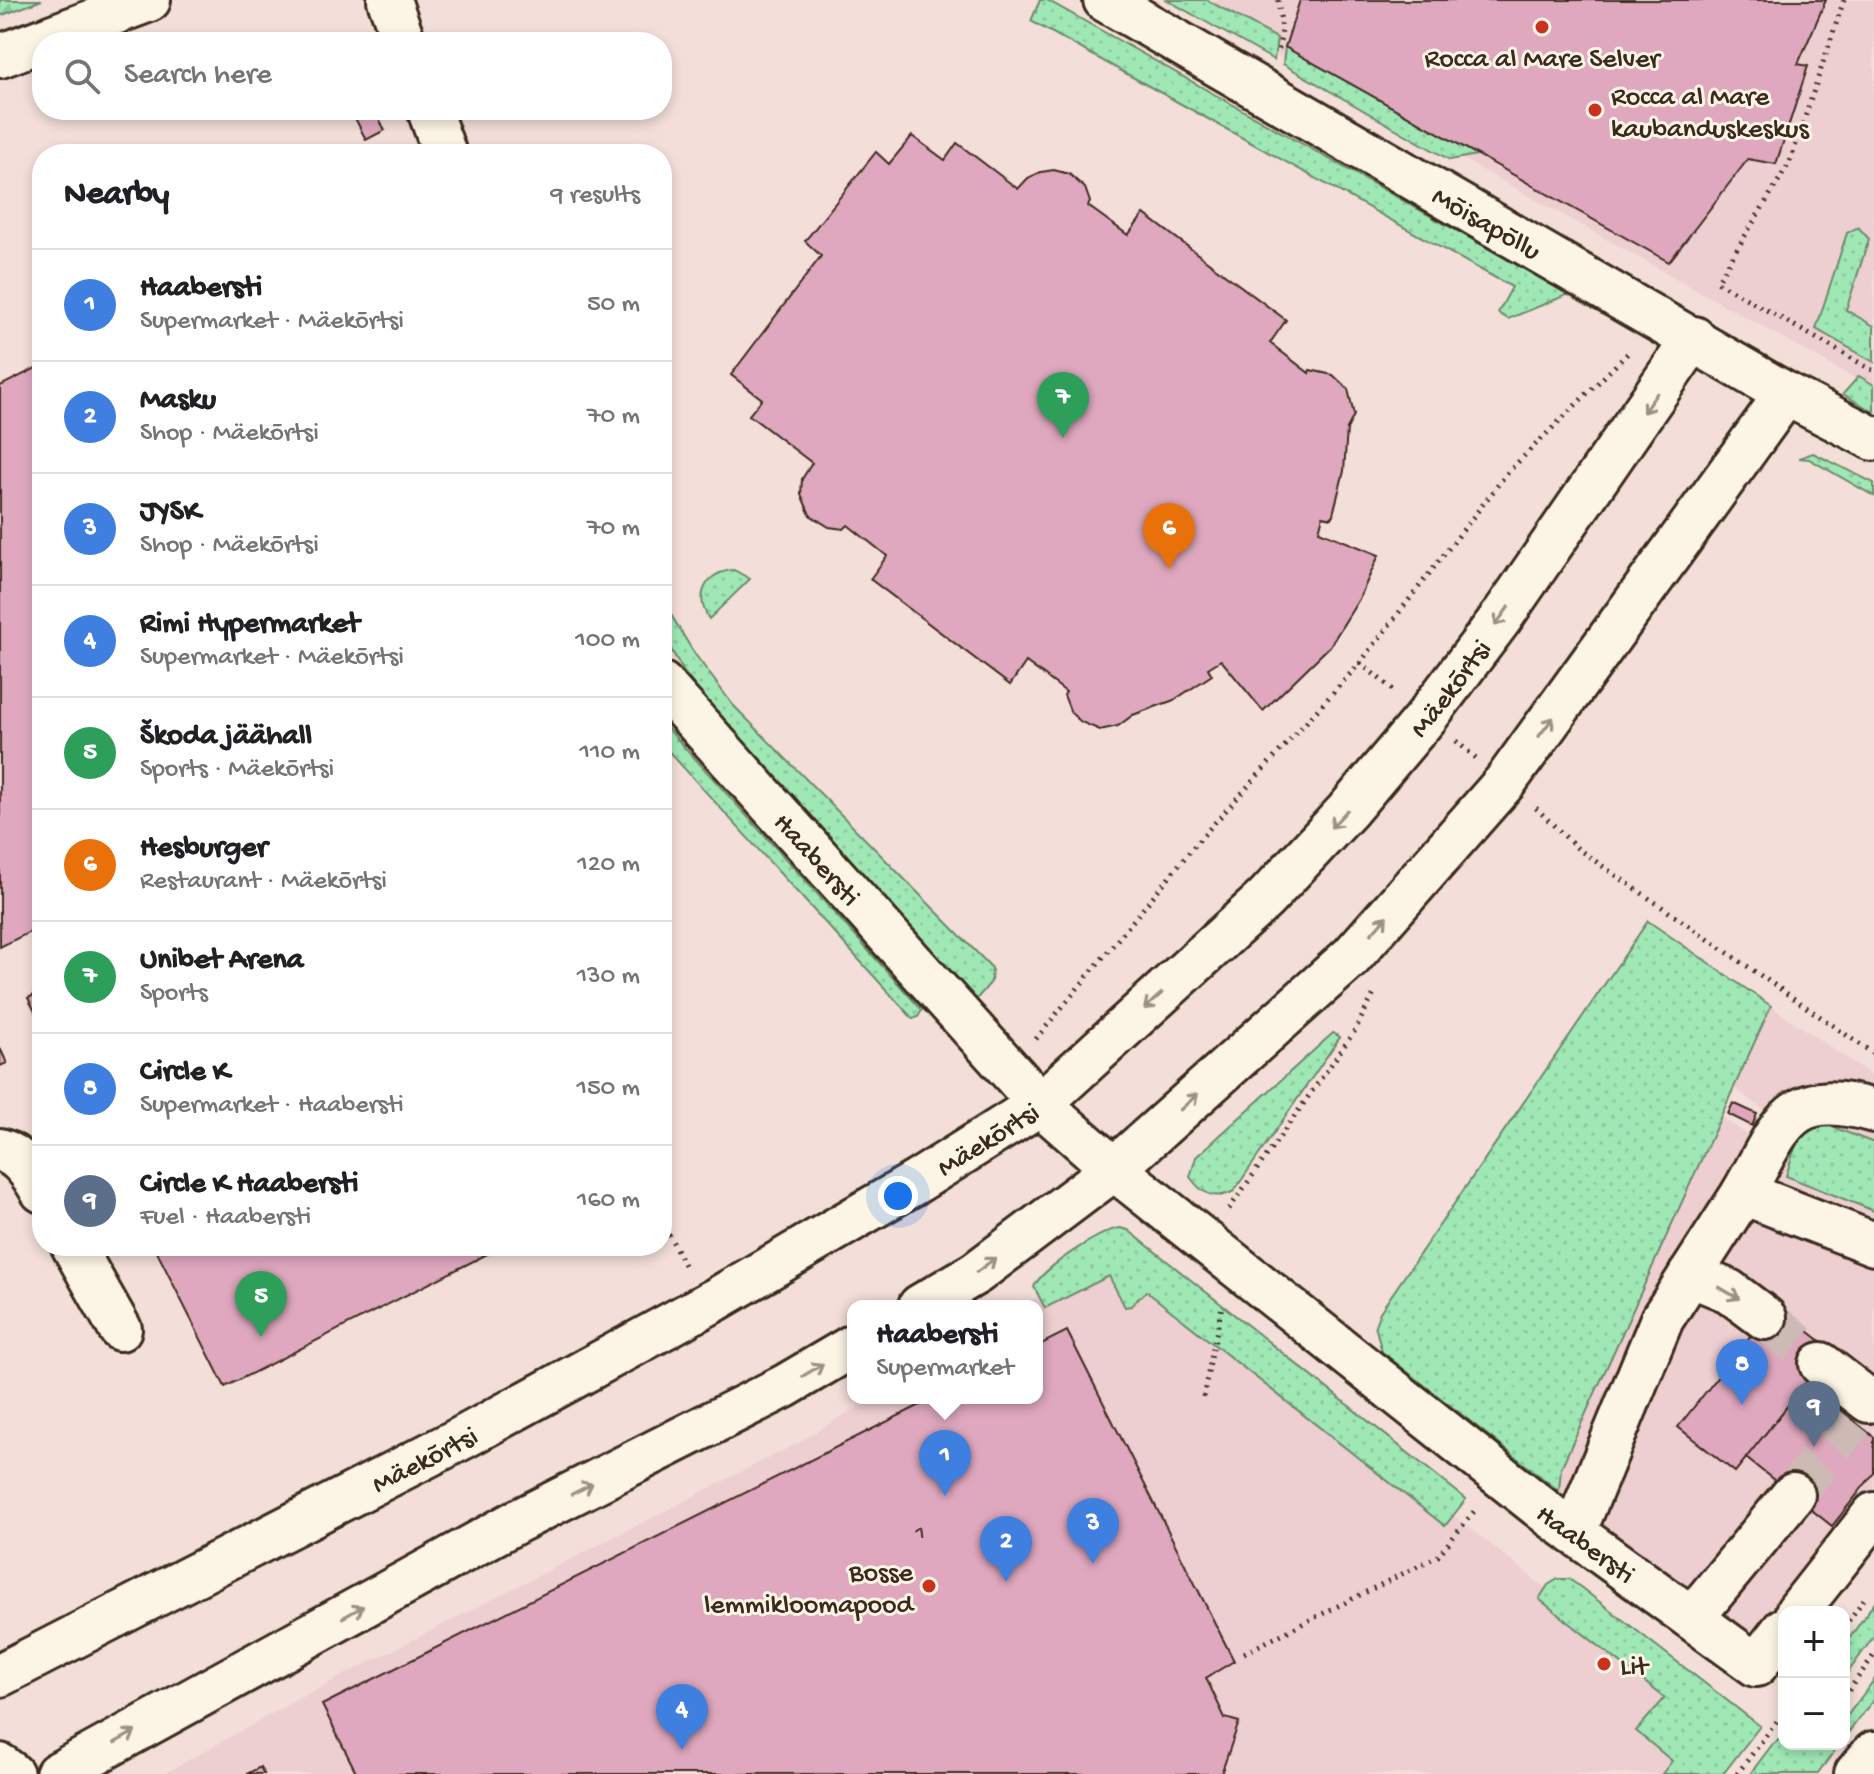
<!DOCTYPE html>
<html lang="en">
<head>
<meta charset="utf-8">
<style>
  body { margin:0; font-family:"Gochi Hand",sans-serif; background:#f2f2f2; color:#202124 }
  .controls { position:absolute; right:24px; bottom:24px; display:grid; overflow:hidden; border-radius:16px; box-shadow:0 4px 12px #0003 }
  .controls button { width:72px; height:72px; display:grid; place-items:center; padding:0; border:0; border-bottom:2px solid #e0e0e0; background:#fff; color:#202124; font:40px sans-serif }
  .you { position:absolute; left:898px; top:1196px; width:28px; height:28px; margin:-20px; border:6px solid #fff; border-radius:50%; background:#1a73e8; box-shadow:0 0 0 12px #1a73e833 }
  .badge { display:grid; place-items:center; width:52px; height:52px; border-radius:50%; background:#7c3aed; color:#fff; font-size:26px; font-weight:700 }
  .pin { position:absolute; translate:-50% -66px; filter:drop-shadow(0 2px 4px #0008) }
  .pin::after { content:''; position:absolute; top:42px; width:28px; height:24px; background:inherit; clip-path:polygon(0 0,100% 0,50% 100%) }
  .popup { position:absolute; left:847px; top:1300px; width:196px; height:104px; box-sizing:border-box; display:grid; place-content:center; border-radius:16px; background:#fff; filter:drop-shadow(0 2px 6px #0005); font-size:26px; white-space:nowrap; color:#757577 }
  .popup b { font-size:30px; color:#202124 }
  .popup::after { content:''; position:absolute; left:50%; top:100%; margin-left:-16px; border:16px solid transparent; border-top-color:#fff }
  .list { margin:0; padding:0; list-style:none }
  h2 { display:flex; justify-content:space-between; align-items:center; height:104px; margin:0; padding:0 32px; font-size:34px }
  h2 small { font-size:26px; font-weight:400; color:#757577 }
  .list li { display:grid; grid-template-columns:52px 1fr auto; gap:24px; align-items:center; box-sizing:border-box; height:112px; padding:0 32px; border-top:2px solid #e0e0e0 }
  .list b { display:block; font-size:30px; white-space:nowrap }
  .list p { margin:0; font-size:26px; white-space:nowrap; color:#757577 }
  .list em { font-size:26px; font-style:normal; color:#757577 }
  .icon { flex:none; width:44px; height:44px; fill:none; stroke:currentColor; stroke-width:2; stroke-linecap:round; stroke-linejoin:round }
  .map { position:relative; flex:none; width:1874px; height:1774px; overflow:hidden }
  .search { position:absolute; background:#fff; box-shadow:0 4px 12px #0003; left:32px; top:32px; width:640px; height:88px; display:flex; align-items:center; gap:20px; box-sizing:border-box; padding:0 28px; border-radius:32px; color:#757577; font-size:30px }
  .panel { position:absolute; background:#fff; box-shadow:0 4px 12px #0003; left:32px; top:144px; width:640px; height:1112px; border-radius:32px }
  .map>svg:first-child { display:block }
</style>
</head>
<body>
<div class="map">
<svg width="1874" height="1774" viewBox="0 0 1874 1774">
  <defs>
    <pattern id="grass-dots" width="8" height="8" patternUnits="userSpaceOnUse" patternTransform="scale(2)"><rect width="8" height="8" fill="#9fe8b6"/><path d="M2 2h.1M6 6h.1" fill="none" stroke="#8ac79c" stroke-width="1.8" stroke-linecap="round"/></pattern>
    <pattern id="forest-firs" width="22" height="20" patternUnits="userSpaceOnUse" patternTransform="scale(2)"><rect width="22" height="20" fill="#9fe8b6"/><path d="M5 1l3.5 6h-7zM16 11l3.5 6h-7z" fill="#8ac79c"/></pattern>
  </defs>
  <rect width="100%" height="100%" fill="#f3ded9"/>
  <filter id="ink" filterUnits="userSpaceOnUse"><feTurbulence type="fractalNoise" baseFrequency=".0125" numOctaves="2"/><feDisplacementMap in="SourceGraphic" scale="16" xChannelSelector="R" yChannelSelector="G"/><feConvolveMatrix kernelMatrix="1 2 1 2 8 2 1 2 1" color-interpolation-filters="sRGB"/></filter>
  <g filter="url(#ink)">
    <g fill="#edced1">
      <path d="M1179,0H1874V389Z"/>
      <path d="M1767,1004L1874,1077V1506L1764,1644L1559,1491L1561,1468L1587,1395L1717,1114L1750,1137L1767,1112L1730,1085Z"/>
      <path d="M1116,1248L1707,1716L1662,1774H164L296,1700L798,1443L872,1398H1037V1306H1021Z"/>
    </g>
    <g fill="url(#grass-dots)" stroke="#6d896a" stroke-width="2">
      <path d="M1040,0H1047L1569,294L1508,319L1498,313L1512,287L1031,21Z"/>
      <path d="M1167,0H1207L1277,38L1274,60Z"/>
      <path d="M1285,47L1477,155L1450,160L1283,64Z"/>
      <path d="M1858,227L1869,239L1846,310L1874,326V362L1816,329L1847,233Z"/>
      <path d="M1859,376L1874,385V412L1843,394Z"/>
      <path d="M1813,453L1874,483V496L1809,459L1799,458Z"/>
      <path d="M734,570L750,579L709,619C694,595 706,572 734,570Z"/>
      <path d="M662,600L694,653L733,705L992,968L991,982L974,1002L739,743L684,672L662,634Z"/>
      <path d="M662,722L922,1010L918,1017L913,1019L662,744Z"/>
      <path d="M1648,921L1771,1006L1561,1468L1559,1491L1382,1352L1375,1325L1380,1312Z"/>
      <path d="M1333,1033L1340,1037L1234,1191C1215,1201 1202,1194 1190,1177L1196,1157Z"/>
      <path d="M1820,1122L1874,1143V1211L1786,1176L1802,1126Z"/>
      <path d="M1120,1228L1128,1230L1466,1499L1445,1526L1146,1291L1131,1306L1125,1307L1109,1276L1045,1308L1034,1287C1040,1270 1101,1230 1120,1228Z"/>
      <path d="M1558,1579H1569L1579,1586L1760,1726L1723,1774H1662L1672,1761L1636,1731L1665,1698L1539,1599L1548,1585Z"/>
      <path d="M1874,1603V1636L1844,1678V1646Z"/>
      <path d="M1874,1680V1699L1844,1738V1720Z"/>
      <path d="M1784,1736V1744H1840L1817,1774H1750L1772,1745Z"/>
    </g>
    <path fill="url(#forest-firs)" stroke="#6d896a" stroke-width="2" d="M0,0H42L0,16Z"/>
    <g fill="#dfa8be" stroke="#3b2a1e" stroke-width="2">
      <path d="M1300,0H1826L1798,64L1808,66L1776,164L1748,159L1669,262L1285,47Z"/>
      <path d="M364,110H374L385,130L366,140L354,116Z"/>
      <path d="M912,136L945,160L957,143L1018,189L1028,178L1041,172L1054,170L1069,174L1085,188L1090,202L1088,206L1128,235L1144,214L1286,320L1270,343L1309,373L1310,370L1333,375L1348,389L1354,415L1347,429L1344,471L1332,518L1323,516L1319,531L1379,555L1359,599L1330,646L1263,711L1221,660L1208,668L1212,675L1174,700L1133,715L1118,726L1100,730L1081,722L1071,713L1064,695L1066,692L1026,662L1010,685L870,579L887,556L848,525L844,529L829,527L810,515L801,494L802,479L812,463L749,415L762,399L731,375L821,256L805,241L876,152L889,164Z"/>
      <path d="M42,365V926L0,947V386Z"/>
      <path d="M42,991V1025L28,998Z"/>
      <path d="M0,1048L7,1063L0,1066Z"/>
      <path d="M1733,1103L1757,1114L1752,1126L1728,1114Z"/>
      <path d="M154,1246H503L225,1387Z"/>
      <path d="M1775,1305L1832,1350L1735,1472L1678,1427Z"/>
      <path d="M1067,1331L1234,1661L1206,1678L1225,1718L1239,1722L1221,1774H357L322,1705L934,1398H1037V1346Z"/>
      <path d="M1806,1383L1874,1437V1473L1832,1526L1746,1458Z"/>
      <path d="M260,1767L264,1774H247Z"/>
    </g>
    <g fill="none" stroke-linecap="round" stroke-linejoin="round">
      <g stroke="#cebab4" stroke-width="42" stroke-dasharray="42 21" stroke-linecap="butt">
        <path d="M1765,1318L1821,1364"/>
        <path d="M1793,1495L1852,1420"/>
      </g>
      <defs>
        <g id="minor">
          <path d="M389,0L404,42"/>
          <path id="s1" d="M1105,0L1786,394L1874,439"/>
          <path d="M0,56L149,0"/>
          <path d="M429,110L445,154"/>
          <path id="s2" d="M662,684L1040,1104L1114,1169L1551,1516L1756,1665L1784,1629"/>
          <path d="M0,1150C20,1155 32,1174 42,1191"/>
          <path d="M1743,1193C1781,1127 1787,1085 1874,1111"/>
          <path d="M73,1246L120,1329"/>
          <path d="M1690,1275L1729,1291L1765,1318"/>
          <path d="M920,1306L976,1273L1114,1169L1351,957L1505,782L1786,394"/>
          <path d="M1821,1364L1869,1401"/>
          <path d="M1574,1533L1662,1319L1743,1193L1874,1244"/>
          <path d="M1797,1612L1874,1514"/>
          <path d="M1692,1618L1793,1495"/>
          <path id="s3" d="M0,1675L464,1437L715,1300L918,1181L1040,1104L1265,899L1347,811L1427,716L1501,618L1694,338"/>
          <path d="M0,1765L12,1774"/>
          <path d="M57,1774L516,1522L785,1386L853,1346"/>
        </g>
        <path id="major" d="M1857,1774L1874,1754"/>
      </defs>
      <use href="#minor" stroke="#3b2a1e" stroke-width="48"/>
      <use href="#major" stroke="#3b2a1e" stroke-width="50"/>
      <g stroke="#3b2a1e" stroke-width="5" stroke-dasharray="2 6" stroke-linecap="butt">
        <path d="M1278,0L1282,30L1278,53"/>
        <path d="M1844,0L1790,162L1717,282L1874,371"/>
        <path d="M1360,663L1396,692"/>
        <path d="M1456,741L1476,758"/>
        <path d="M1536,808L1578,849L1874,1054"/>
        <path d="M1036,1039L1200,839L1360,663L1508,472L1630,351"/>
        <path d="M1229,1209L1354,1032L1375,992"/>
        <path d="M662,1220L686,1269"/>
        <path d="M1203,1397L1222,1306"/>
        <path d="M1844,1627L1867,1595"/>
        <path d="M1244,1653L1438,1556L1476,1509"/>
        <path d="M1844,1697L1874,1655"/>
        <path d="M1737,1774L1784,1712"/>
      </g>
      <use href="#minor" stroke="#fcf5e5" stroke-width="42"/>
      <use href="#major" stroke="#fcf5e5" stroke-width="44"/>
    </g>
    <defs><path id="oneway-shaft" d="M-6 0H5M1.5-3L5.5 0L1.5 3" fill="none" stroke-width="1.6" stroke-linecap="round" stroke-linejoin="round" transform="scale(2)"/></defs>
    <g stroke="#9c9082">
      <use href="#oneway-shaft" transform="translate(1650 403) rotate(125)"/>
      <use href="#oneway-shaft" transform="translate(1502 616) rotate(126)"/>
      <use href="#oneway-shaft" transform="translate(1546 727) rotate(-53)"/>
      <use href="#oneway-shaft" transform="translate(1339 819) rotate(133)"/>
      <use href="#oneway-shaft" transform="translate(1379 925) rotate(-49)"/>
      <use href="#oneway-shaft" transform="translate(1153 1001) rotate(138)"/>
      <use href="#oneway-shaft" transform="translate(1189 1102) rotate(-42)"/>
      <use href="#oneway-shaft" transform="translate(986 1265) rotate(-37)"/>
      <use href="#oneway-shaft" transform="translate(1729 1293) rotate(30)"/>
      <use href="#oneway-shaft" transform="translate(813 1370) rotate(-31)"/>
      <use href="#oneway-shaft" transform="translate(582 1489) rotate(-27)"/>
      <use href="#oneway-shaft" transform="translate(353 1612) rotate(-29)"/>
      <use href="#oneway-shaft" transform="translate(125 1737) rotate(-29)"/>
    </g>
  </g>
  <g fill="#c8321e" stroke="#fcf5e5" stroke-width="3">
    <circle cx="1542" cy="27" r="8"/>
    <circle cx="1595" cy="110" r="8"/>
    <circle cx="929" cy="1586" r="8"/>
    <circle cx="1604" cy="1664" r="8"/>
  </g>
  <g text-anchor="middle" stroke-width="6" stroke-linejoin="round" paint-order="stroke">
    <g font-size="24" fill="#644a46">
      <text x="920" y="1538">1</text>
    </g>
    <g font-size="28" fill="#3b2a1e" stroke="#fcf5e5" text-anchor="start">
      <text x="1542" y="66" text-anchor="middle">Rocca al Mare Selver</text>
      <text x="1611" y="104">Rocca al Mare<tspan x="1611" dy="32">kaubanduskeskus</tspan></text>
      <text x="913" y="1580" text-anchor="end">Bosse<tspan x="913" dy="32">lemmikloomapood</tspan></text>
      <text x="1620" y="1674">Lit</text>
    </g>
    <g font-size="28" fill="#3b2a1e" stroke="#fcf5e5">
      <text dy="10" stroke="none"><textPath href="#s1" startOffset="442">Mõisapõllu</textPath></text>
      <text dy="10" stroke="none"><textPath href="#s3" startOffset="1772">Mäekõrtsi</textPath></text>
      <text dy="10" stroke="none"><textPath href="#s2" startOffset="234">Haabersti</textPath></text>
      <text dy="10" stroke="none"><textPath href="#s3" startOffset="1124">Mäekõrtsi</textPath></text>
      <text dy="10" stroke="none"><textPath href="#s3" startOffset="476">Mäekõrtsi</textPath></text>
      <text dy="10" stroke="none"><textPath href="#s2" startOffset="1266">Haabersti</textPath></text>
    </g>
  </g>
</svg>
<div class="controls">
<button>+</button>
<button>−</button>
</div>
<div class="you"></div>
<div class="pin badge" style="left:945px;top:1496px;background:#3f7fe0">1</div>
<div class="popup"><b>Haabersti</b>Supermarket</div>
<div class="pin badge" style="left:1006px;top:1582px;background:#3f7fe0">2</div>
<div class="pin badge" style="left:1093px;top:1564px;background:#3f7fe0">3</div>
<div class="pin badge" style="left:682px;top:1750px;background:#3f7fe0">4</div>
<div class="pin badge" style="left:261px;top:1337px;background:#2e9e5b">5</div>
<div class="pin badge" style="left:1169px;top:569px;background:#e8710a">6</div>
<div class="pin badge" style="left:1063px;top:438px;background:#2e9e5b">7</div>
<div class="pin badge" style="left:1742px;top:1405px;background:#3f7fe0">8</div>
<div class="pin badge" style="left:1814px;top:1447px;background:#5c6f8a">9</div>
<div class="search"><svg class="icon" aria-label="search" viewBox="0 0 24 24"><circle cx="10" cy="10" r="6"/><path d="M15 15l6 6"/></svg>Search here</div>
<section class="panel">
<h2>Nearby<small>9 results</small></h2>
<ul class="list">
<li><span class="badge" style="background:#3f7fe0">1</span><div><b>Haabersti</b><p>Supermarket · Mäekõrtsi</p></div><em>50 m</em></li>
<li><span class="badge" style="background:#3f7fe0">2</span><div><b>Masku</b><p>Shop · Mäekõrtsi</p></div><em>70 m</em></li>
<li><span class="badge" style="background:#3f7fe0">3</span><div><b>JYSK</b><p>Shop · Mäekõrtsi</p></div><em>70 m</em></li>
<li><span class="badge" style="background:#3f7fe0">4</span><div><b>Rimi Hypermarket</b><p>Supermarket · Mäekõrtsi</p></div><em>100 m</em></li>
<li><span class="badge" style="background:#2e9e5b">5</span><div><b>Škoda jäähall</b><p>Sports · Mäekõrtsi</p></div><em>110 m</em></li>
<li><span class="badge" style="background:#e8710a">6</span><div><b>Hesburger</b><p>Restaurant · Mäekõrtsi</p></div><em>120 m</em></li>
<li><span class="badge" style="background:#2e9e5b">7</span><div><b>Unibet Arena</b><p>Sports</p></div><em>130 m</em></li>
<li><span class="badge" style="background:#3f7fe0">8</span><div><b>Circle K</b><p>Supermarket · Haabersti</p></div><em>150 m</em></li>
<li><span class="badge" style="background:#5c6f8a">9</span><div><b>Circle K Haabersti</b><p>Fuel · Haabersti</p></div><em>160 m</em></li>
</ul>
</section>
</div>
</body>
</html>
